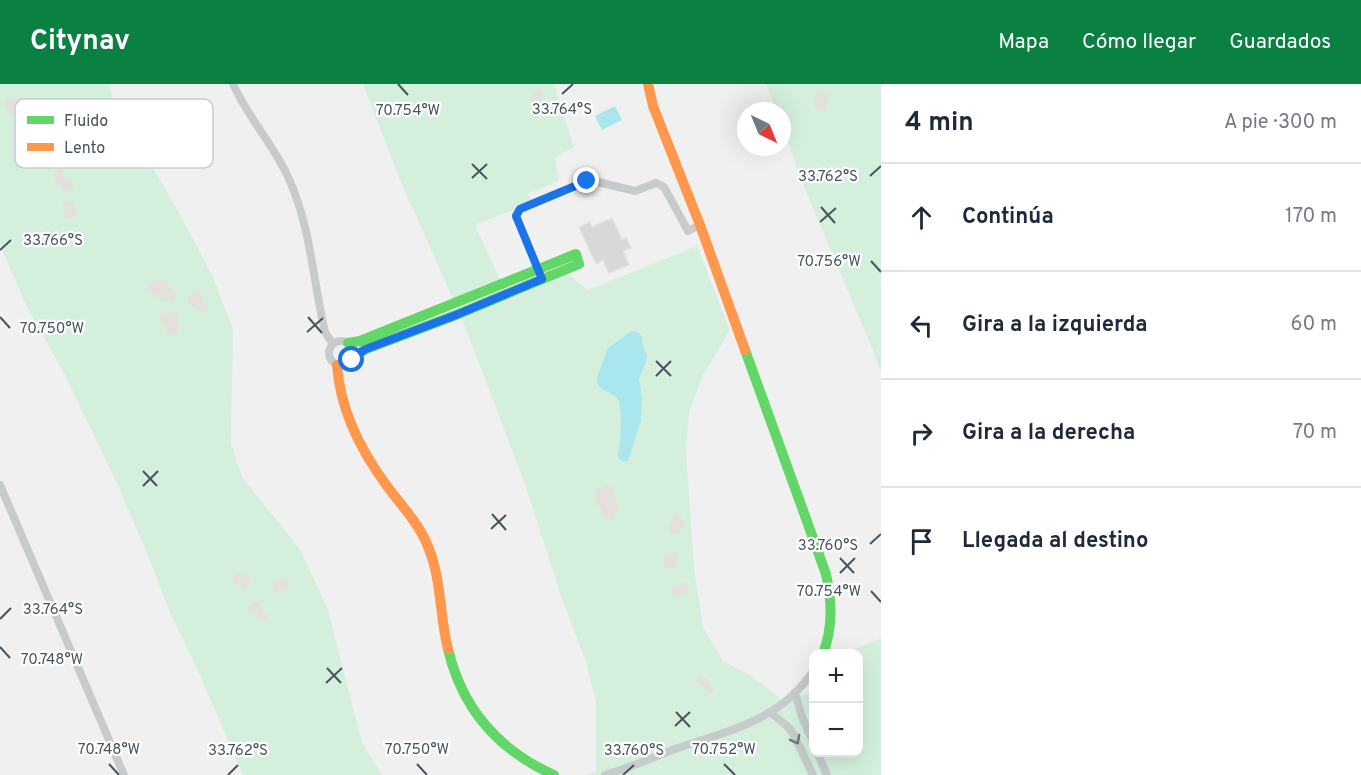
<!DOCTYPE html>
<html lang="es">
<head>
<meta charset="utf-8">
<style>
  body { margin:0; font-family:Overpass,sans-serif; background:#f6f6f7; color:#1f2937 }
  .controls { position:absolute; right:18px; bottom:18px; display:grid; overflow:hidden; border-radius:12px; box-shadow:0 6px 24px #0002 }
  .controls button { width:54px; height:54px; display:grid; place-items:center; padding:0; border:0; border-bottom:2px solid #e0e1e3; background:#fff; color:#1f2937; font:30px sans-serif }
  .compass { position:absolute; left:737px; top:18px; width:54px; height:54px; border-radius:50%; background:#fff; box-shadow:0 6px 24px #0002; rotate:137deg }
  .stop { position:absolute; width:18px; height:18px; margin:-14px; border:4px solid #1a73e8; border-radius:50%; background:#fff }
  .stop.end { background:#1a73e8; border-color:#fff; box-shadow:0 2px 6px #0008 }
  .list { margin:0; padding:0; list-style:none }
  h2 { display:flex; justify-content:space-between; align-items:center; height:78px; margin:0; padding:0 24px; font-size:26px }
  h2 small { font-size:20px; font-weight:400; color:#747a83 }
  .list li { display:grid; grid-template-columns:39px 1fr auto; gap:18px; align-items:center; box-sizing:border-box; height:108px; padding:0 24px; border-top:2px solid #e0e1e3 }
  .list b { display:block; font-size:22px; white-space:nowrap }
  .list em { font-size:20px; font-style:normal; color:#747a83 }
  .icon { flex:none; width:33px; height:33px; fill:none; stroke:currentColor; stroke-width:2; stroke-linecap:round; stroke-linejoin:round }
  .map { position:relative; flex:none; width:881px; height:691px; overflow:hidden }
  header { display:flex; align-items:center; gap:36px; box-sizing:border-box; height:84px; padding:0 30px; background:#0b8043; color:#fff }
  header strong { font-size:28px }
  nav { display:flex; gap:33px; margin-inline-start:auto; font-size:21px }
  main { display:flex }
  aside { flex:1; background:#fff }
  .map>svg:first-child { display:block }
</style>
</head>
<body>
<header>
<strong>Citynav</strong>
<nav><a>Mapa</a><a>Cómo llegar</a><a>Guardados</a></nav>
</header>
<main>
<div class="map">
<svg width="881" height="691" viewBox="0 0 881 691">
  <rect width="100%" height="100%" fill="#f1f0f0"/>
  <g fill="#d4f0dc">
    <path d="M0,0H109L113,14L183,136L213,193L233,245L231,359L242,393L300,465L328,526L362,659L382,691H243L198,587L170,529L146,467L119,404L66,293L26,221L0,161Z"/>
    <path d="M363,0H554L574,63L555,74L559,97L528,110L533,118L475,141L509,215L568,190L588,206L697,162L730,246L702,293L689,328L686,367L694,483L703,543L723,577L750,591L781,615L807,610L813,600L814,668H858V570L846,569L881,554V691H585L596,687V618L586,578L561,512L526,403L462,235L400,96Z"/>
    <path d="M766,0H881V289L874,269L800,93L782,39V27H777Z"/>
  </g>
  <g fill="#e4e1dc">
    <path d="M823,5L828,11L826,22L828,25C822,28 820,27 815,24C815,20 813,17 813,13L818,7Z"/>
    <path d="M539,6L542,10L541,15L544,21L543,24L539,25L533,22L531,13L533,8Z"/>
    <path d="M22,13C39,18 32,24 41,34L39,41L35,42L30,38L25,40C17,36 11,30 4,24L5,16C11,13 16,15 22,13Z"/>
    <path d="M58,84L62,85L63,91L68,97L72,98L75,101L73,105L65,110C63,108 62,106 61,103C56,95 50,95 58,84Z"/>
    <path d="M73,117L75,120L74,124L78,129C74,135 69,136 62,133L65,125L62,121L64,118Z"/>
    <path d="M160,196L166,198L176,211L174,216L164,218L148,206V201L152,197Z"/>
    <path d="M195,207H200L202,216L208,220V227L205,229H200C197,224 192,223 188,219V213Z"/>
    <path d="M167,228L169,230L174,228L178,230V239L180,244L174,252H170C165,248 165,246 166,241L160,235V231L162,229Z"/>
    <path d="M608,400C617,411 615,415 619,427L612,436H607L601,430L602,427C594,415 595,419 597,405Z"/>
    <path d="M675,429C682,431 684,436 684,443L680,445L679,449H670C665,441 672,437 675,429Z"/>
    <path d="M675,468L679,474L675,479L676,483L674,486L665,483C661,474 667,469 675,468Z"/>
    <path d="M241,488L246,489L251,499L246,506L241,504L240,500L234,499L232,495L234,490Z"/>
    <path d="M285,495L288,497L290,501L288,503L281,505L280,509L277,510L273,508L272,501L273,498Z"/>
    <path d="M680,499H686L688,502L689,507L685,510L682,509L680,514L672,510L670,506L674,502Z"/>
    <path d="M256,517L260,519L261,525L268,533L267,538L260,535L256,530L249,527L248,524L253,518Z"/>
    <path d="M698,593L707,594L710,598L711,602L713,604L714,608L710,609L696,597Z"/>
  </g>
  <g fill="#a9e6ee">
    <path d="M615,22L622,36L602,46L595,32Z"/>
    <path d="M634,247L639,249L642,252V258L647,273L646,278L639,295L642,314L641,336L628,377L623,378L619,375L618,371C620,360 624,323 617,314C612,309 603,307 598,301L597,294L608,264L630,248Z"/>
  </g>
  <path fill="#d7d8d9" stroke="#e2e2e3" stroke-width="1.5" d="M612,134L622,156L626,153L631,164L623,167L629,181L609,189L603,176L596,180L579,143L590,138L592,143Z"/>
  <g fill="none" stroke-linecap="round" stroke-linejoin="round">
    <g stroke="#c8cbcc" stroke-width="8">
      <path d="M233,0C248,34 274,61 289,95C311,144 313,197 325,248L333,260"/>
      <path d="M540,190L516,132L520,125L587,97H594L635,107L656,99L664,103L688,147L700,141"/>
      <circle cx="341" cy="269" r="12"/>
      <path d="M0,401L124,691"/>
      <path d="M795,609L802,633L814,660"/>
      <path d="M770,628L788,643L794,651L813,691"/>
      <path d="M817,668L827,691"/>
      <path d="M605,691C629,684 652,674 675,665C729,646 779,638 814,586"/>
    </g>
    <g stroke="#63d668" stroke-width="10">
      <path d="M348,259L360,257L576,170L579,180L456,231L366,265L353,273"/>
      <path d="M745,266L826,490C832,518 833,543 823,570"/>
      <path d="M448,565C462,625 498,666 554,691"/>
    </g>
    <g stroke="#ff974d" stroke-width="10">
      <path d="M648,0L653,22L700,141L745,266"/>
      <path d="M337,281C340,325 361,367 387,402C400,420 417,437 426,458C442,492 439,530 448,565"/>
    </g>
  </g>
  <defs><path id="oneway-chevron" d="M-2-3.5L2.5 0L-2 3.5" fill="none" stroke-width="1.6" stroke-linecap="round" stroke-linejoin="round" transform="scale(1.5)"/></defs>
  <use stroke="#6e787e" href="#oneway-chevron" transform="translate(796 656) rotate(62)"/>
  <g fill="none" stroke-linecap="round" stroke-linejoin="round">
    <path stroke="#1a73e8" stroke-width="8" d="M352,276L353,273L366,265L456,231L542,195L516,132L520,125L587,97"/>
  </g>
  <path fill="none" stroke="#47545d" stroke-width="2" d="M398,0L408,11M562,10L573,0M472,80L487,95M870,92L881,82M472,94L487,80M821,123L835,139M820,138L836,124M0,166L11,156M871,177L881,188M0,233L10,244M308,233L322,249M307,248L323,234M656,277L671,292M656,292L671,277M143,387L157,402M143,402L158,387M492,430L506,446M491,445L506,431M870,460L881,450M840,474L854,489M840,489L855,474M871,507L881,518M0,535L11,524M0,563L10,574M327,584L341,599M326,599L342,584M676,628L690,643M675,642L690,628M109,680L119,691M417,680L427,691M724,680L735,691M228,691L238,681M623,691L634,681"/>
  <rect x="15" y="15" width="198" height="69" rx="9" fill="#fff" stroke="#c8ccce" stroke-width="1.5"/>
  <rect x="27" y="32" width="27" height="8" fill="#63d668"/>
  <rect x="27" y="59" width="27" height="8" fill="#ff974d"/>
  <g font-size="16" fill="#47545d">
    <text x="64" y="42">Fluido</text>
    <text x="64" y="69">Lento</text>
  </g>
  <g font-size="15" text-anchor="middle" fill="#47545d" stroke="#fff" stroke-width="4.5" stroke-linejoin="round" paint-order="stroke">
    <text x="562" y="30">33.764°S</text>
    <text x="408" y="31">70.754°W</text>
    <text x="828" y="97">33.762°S</text>
    <text x="53" y="161">33.766°S</text>
    <text x="829" y="182">70.756°W</text>
    <text x="52" y="249">70.750°W</text>
    <text x="828" y="466">33.760°S</text>
    <text x="829" y="512">70.754°W</text>
    <text x="53" y="530">33.764°S</text>
    <text x="52" y="580">70.748°W</text>
    <text x="109" y="670">70.748°W</text>
    <text x="417" y="670">70.750°W</text>
    <text x="724" y="670">70.752°W</text>
    <text x="238" y="671">33.762°S</text>
    <text x="634" y="671">33.760°S</text>
  </g>
</svg>
<div class="controls">
<button>+</button>
<button>−</button>
</div>
<svg class="compass" viewBox="-18 -18 36 36"><path d="M0-13l5 13h-10z" fill="#e53935"/><path d="M0 13l5-13h-10z" fill="#747a83"/></svg>
<div class="stop" style="left:352px;top:276px"></div>
<div class="stop end" style="left:587px;top:97px"></div>
</div>
<aside>
<h2>4 min<small>A pie · 300 m</small></h2>
<ul class="list">
<li><svg class="icon" aria-label="ahead" viewBox="0 0 24 24"><path d="M12 20V5M6 11l6-6 6 6"/></svg><div><b>Continúa</b></div><em>170 m</em></li>
<li><svg class="icon" aria-label="left" viewBox="0 0 24 24"><path d="M17 20v-9H6M10 6l-5 5 5 5"/></svg><div><b>Gira a la izquierda</b></div><em>60 m</em></li>
<li><svg class="icon" aria-label="right" viewBox="0 0 24 24"><path d="M7 20v-9h11M14 6l5 5-5 5"/></svg><div><b>Gira a la derecha</b></div><em>70 m</em></li>
<li><svg class="icon" aria-label="arrive" viewBox="0 0 24 24"><path d="M6 21V4h12l-3 4 3 4H6"/></svg><div><b>Llegada al destino</b></div></li>
</ul>
</aside>
</main>
</body>
</html>
